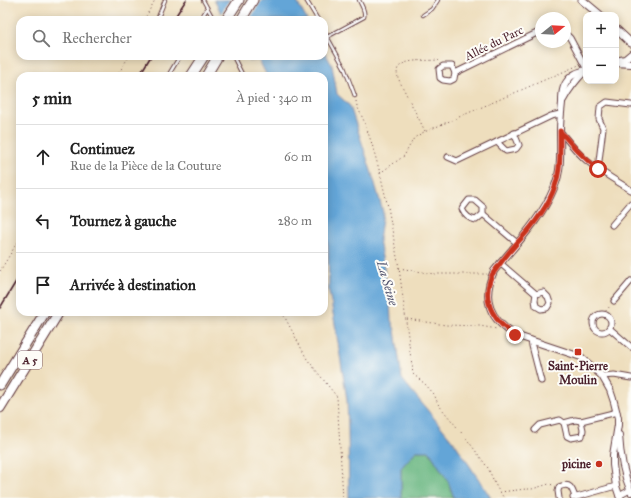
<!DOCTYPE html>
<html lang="fr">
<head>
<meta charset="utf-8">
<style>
  body { margin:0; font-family:"IM FELL Great Primer",serif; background:#f2f2f2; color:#222 }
  .controls { position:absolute; right:12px; top:12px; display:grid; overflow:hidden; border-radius:8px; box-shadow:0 2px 10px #0003 }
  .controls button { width:36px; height:36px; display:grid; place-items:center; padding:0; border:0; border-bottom:1px solid #e0e0e0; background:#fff; color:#222; font:20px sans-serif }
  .compass { position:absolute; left:535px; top:12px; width:36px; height:36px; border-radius:50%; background:#fff; box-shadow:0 2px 10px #0003; rotate:72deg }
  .stop { position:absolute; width:12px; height:12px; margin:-9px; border:3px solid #c8321e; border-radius:50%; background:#fff }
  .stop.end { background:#c8321e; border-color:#fff; box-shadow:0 1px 4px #0008 }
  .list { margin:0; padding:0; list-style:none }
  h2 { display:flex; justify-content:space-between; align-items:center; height:52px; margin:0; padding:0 16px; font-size:17px }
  h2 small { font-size:13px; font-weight:400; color:#767676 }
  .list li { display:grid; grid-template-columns:26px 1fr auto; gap:12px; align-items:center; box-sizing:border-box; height:64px; padding:0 16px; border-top:1px solid #e0e0e0 }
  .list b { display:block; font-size:15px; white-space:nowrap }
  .list p { margin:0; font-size:13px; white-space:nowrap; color:#767676 }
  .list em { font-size:13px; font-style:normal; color:#767676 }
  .icon { flex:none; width:22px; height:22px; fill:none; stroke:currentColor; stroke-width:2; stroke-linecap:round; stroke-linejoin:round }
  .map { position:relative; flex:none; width:631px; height:498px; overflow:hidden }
  .search { position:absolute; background:#fff; box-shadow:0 2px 10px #0003; left:16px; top:16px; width:312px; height:44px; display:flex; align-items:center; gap:10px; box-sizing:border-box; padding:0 14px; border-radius:12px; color:#767676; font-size:15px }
  .panel { position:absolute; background:#fff; box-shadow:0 2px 10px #0003; left:16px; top:72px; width:312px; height:244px; border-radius:12px }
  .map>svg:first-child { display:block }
</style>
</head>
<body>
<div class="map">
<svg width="631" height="498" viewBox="0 0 631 498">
  <rect width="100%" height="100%" fill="#fdfcf7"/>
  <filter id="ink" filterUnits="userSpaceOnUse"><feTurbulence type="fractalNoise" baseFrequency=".025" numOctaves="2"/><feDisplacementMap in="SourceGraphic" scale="8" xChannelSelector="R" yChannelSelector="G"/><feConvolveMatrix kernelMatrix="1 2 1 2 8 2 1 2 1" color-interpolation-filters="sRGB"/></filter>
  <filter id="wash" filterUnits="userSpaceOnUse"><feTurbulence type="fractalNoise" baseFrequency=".012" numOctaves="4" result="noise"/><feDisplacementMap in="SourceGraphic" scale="16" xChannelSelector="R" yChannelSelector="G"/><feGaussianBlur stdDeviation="0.9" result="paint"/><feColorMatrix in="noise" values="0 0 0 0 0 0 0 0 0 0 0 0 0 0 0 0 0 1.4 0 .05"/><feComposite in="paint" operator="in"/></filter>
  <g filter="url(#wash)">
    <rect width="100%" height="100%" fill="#eedebd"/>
    <path fill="#67b680" stroke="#586a56" d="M416,451H429L448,481L454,498H401V468Z"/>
    <g fill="#64a5d7" stroke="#576281">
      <path d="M214,0H296L307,20H225Z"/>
      <path d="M324,51L332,65L337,94L350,106L374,180L383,212L379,240L390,302L391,320L395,330L402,379L456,445L491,498H454L448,481L429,451H416L401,468V498H349L348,429L347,400L335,324L329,292L328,245L324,231V217L325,214L324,211V76H267L259,60L249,61L247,56H324Z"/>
    </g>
    <path fill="#eedebd" d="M230,0H262L249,20H223L220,15Z"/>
  </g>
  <g filter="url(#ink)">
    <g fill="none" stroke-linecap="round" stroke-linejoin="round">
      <defs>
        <g id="service">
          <path d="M203,0L214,20"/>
          <path d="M306,0L318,20"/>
          <path d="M423,15L432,9L438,0"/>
          <path d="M157,20L165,0"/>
          <path d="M200,20L207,9"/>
          <path d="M324,31L344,67L355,96"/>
          <path d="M327,37L364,17C366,11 361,5 359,0"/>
          <path d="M233,56L243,76"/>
          <path d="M168,76L180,56"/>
        </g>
        <g id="minor">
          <path d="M565,33L570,38L586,68"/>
          <path d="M443,66H452L455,73L454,79L450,81L443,80L440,78L439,69Z"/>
          <path d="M455,73L541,31"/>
          <path d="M560,131C568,141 577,153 587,161C601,172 616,181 631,190"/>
          <path d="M497,142L506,151L516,149L519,145L514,133"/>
          <path d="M448,157L457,161L551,116L560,114"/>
          <path d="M598,169L603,128L599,119L600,107L607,102L631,105"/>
          <path d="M469,200H475L483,207V214L476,220C469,219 465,216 462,209Z"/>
          <path d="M483,214L517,243"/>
          <path d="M612,225L631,203"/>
          <path d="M500,263L536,294"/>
          <path d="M543,292L548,297L550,303L547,308L541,309L536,306L535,300L536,294Z"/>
          <path d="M614,301L631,281"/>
          <circle cx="602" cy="323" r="9"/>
          <path d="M609,328L631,347"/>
          <path d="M531,340L532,346L541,381"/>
          <path d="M602,376L614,375L631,378"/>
          <path d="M564,423L567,436L571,438L582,436L583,430L581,421"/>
          <path d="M535,430L540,425L560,420L564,423L575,420L581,421L617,412"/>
          <path d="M619,496L630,490"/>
          <path d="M559,498L558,491L559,487C570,482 572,488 575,497"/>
          <path d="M573,498L616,486"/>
        </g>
        <g id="tertiary">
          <path d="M616,61L625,59L631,54"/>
          <path d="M616,63L631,64"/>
          <path d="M586,70C579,72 572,74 568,80C562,87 562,95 562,103C561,112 560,121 560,131C560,150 562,170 554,188C541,220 515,245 494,271C481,300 490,319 515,335L581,357L590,365L602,376L610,390L614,402L618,418V425L613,455V465L616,486L620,498"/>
          <path d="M563,100C569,89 576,80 585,71"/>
          <path d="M619,435C620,455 623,473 631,492"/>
        </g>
        <g id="secondary">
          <path d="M582,0L600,15"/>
          <path d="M616,29L631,43"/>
        </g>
        <g id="motorway">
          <path d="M226,20L239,0"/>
          <path d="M241,20L253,0"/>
          <path d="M191,76L204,56"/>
          <path d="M206,76L218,56"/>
          <path d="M0,385L45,312"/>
          <path d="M0,408L59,312"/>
        </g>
      </defs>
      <use href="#service" stroke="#633c41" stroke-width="4.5"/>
      <use href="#minor" stroke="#633c41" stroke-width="7"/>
      <use href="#tertiary" stroke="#633c41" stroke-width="8"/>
      <use href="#secondary" stroke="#633c41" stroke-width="9"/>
      <use href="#motorway" stroke="#633c41" stroke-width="11"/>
      <g stroke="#633c41" stroke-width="1" stroke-dasharray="1 3" stroke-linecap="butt">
        <path d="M144,20L155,0"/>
        <path d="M117,76L129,56"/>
        <path d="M356,101L357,106L364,121L372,144L380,173L388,207L399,268L413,374L425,384L434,394L438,404L469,442L488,468L497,488L504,498"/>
        <path d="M425,131L398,78C397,73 396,69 400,66C406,59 428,61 438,60L439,61"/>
        <path d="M380,173L404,156L414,138L422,133L579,65"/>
        <path d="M399,268L434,274H487"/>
        <path d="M0,271L20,238"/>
        <path d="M282,312L307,359L337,397L343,498"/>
        <path d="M603,314L611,305"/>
        <path d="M407,319L446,325L480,326L497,329"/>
        <path d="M500,492L526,489H532L549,484L553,485"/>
      </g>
      <use href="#service" stroke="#fff" stroke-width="2.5"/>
      <use href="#minor" stroke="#fff" stroke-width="5"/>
      <use href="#tertiary" stroke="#fff" stroke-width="6"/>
      <use href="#secondary" stroke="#fff" stroke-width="7"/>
      <use href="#motorway" stroke="#fff" stroke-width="9"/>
      <g stroke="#4a1f2b" stroke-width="1.5">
        <path d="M173,20L186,0"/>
        <path d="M139,76L151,56"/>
        <path d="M0,308L20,275"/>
      </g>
    </g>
  </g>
  <g fill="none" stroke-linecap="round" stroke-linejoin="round" filter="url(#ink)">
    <path stroke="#c8321e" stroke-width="5" d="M515,335C496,323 482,304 490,280C491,277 492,274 494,272C501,262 509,252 517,243C532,227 548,208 555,186C561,169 560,150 560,131C573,146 582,157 598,169"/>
  </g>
  <g fill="#c8321e" stroke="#fdfcf7" stroke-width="1.5">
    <rect x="574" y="348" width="8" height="8" rx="2"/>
    <circle cx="599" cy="464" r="4"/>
  </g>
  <g text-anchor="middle" stroke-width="4" stroke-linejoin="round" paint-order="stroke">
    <rect fill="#fdfcf7" stroke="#806168" stroke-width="1" x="18" y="351" width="24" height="18" rx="3"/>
    <g font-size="11" font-weight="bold" fill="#4a1f2b">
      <text x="30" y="364">A 5</text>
    </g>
    <g font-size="12" fill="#4a1f2b" stroke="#fdfcf7">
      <text transform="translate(494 43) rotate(-26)" y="4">Allée du Parc</text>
    </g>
    <g font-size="12" font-weight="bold" fill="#4a1f2b" stroke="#fdfcf7">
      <text x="578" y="370">Saint-Pierre<tspan x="578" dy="14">Moulin</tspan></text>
      <text x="591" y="468" text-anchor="end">picine</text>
    </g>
    <g font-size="13" font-style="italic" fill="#545570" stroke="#fdfcf7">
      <text transform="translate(388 283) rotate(74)" y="5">La Seine</text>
    </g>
  </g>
</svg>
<div class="controls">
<button>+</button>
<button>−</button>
</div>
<svg class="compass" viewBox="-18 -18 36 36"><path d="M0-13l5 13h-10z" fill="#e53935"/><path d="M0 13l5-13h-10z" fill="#767676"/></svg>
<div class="stop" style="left:598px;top:169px"></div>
<div class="stop end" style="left:515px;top:335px"></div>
<div class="search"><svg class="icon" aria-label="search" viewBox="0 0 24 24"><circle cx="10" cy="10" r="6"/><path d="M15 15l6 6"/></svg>Rechercher</div>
<section class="panel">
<h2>5 min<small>À pied · 340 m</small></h2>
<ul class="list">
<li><svg class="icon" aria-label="ahead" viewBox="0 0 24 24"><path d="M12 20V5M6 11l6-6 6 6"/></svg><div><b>Continuez</b><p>Rue de la Pièce de la Couture</p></div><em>60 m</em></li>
<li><svg class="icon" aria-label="left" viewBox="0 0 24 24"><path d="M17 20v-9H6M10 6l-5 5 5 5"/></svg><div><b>Tournez à gauche</b></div><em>280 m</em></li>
<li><svg class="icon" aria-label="arrive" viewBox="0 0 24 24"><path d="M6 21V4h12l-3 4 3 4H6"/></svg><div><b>Arrivée à destination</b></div></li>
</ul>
</section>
</div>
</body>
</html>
